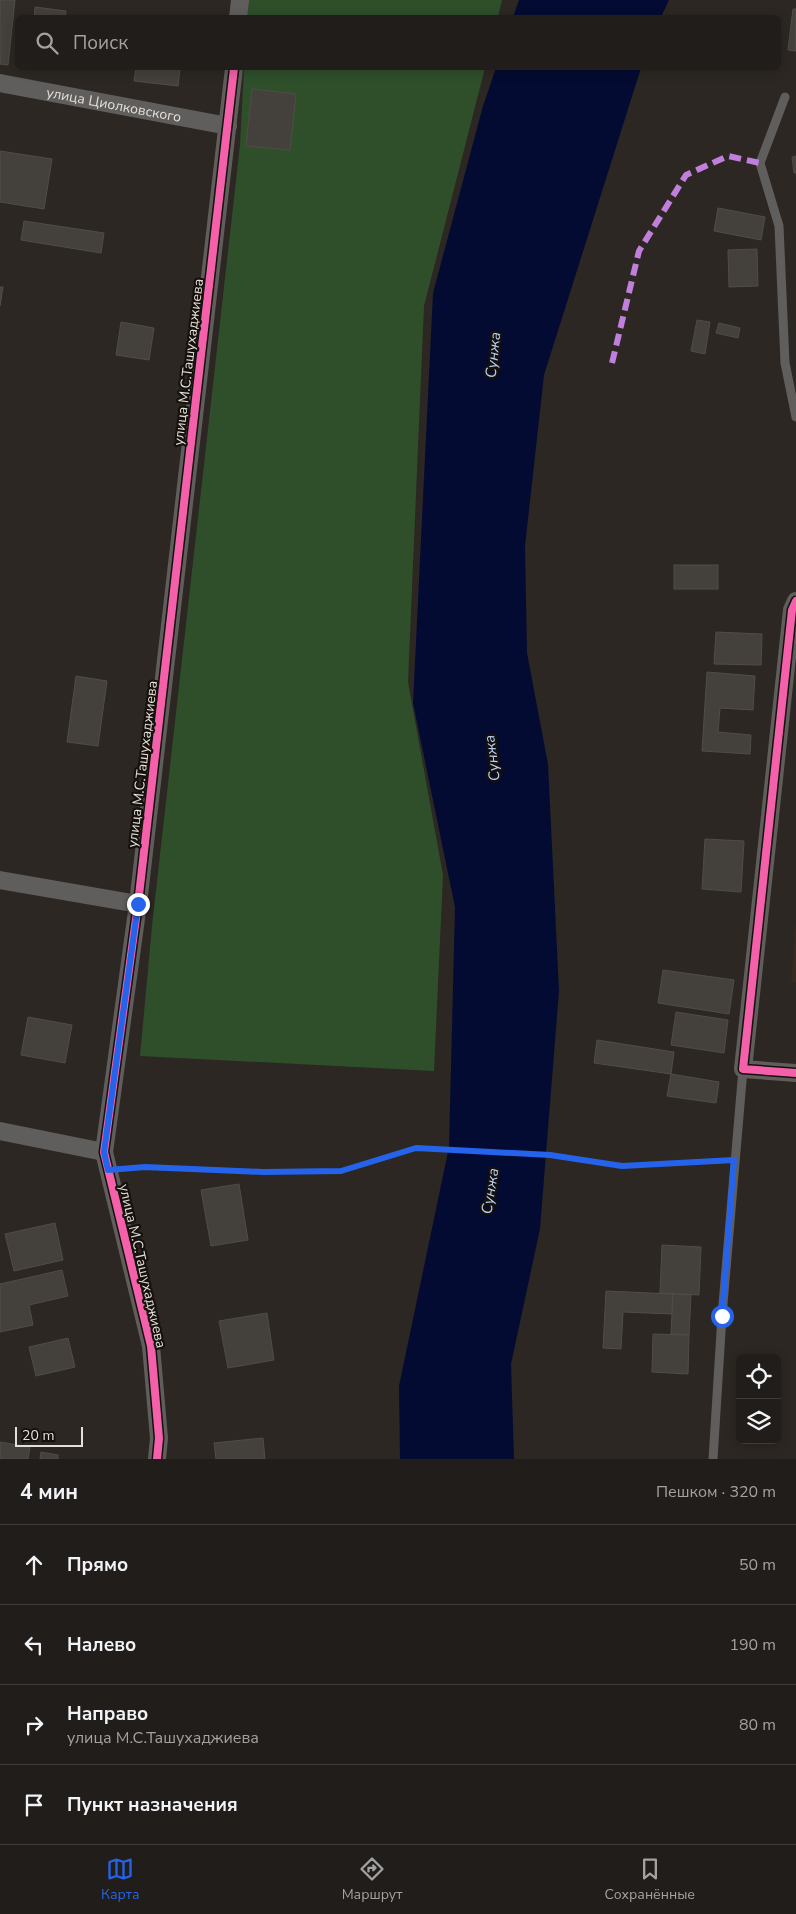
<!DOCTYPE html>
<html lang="ru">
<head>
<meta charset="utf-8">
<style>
  body { margin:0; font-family:"Nunito Sans",sans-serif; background:#292623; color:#f1f3f6 }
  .controls { position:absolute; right:15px; bottom:15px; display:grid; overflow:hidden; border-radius:8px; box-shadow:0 2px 12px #0003 }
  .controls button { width:45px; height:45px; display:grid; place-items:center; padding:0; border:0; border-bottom:1px solid #3e3b39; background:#211d1a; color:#f1f3f6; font:25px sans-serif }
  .scale { position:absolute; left:15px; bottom:12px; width:68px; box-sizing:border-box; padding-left:5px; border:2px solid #e5dfd9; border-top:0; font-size:14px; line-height:18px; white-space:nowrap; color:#e5dfd9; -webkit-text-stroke:4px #15110d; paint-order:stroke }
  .stop { position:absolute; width:15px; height:15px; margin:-11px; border:4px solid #2563eb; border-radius:50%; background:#fff }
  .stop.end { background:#2563eb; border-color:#fff; box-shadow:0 1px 5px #0008 }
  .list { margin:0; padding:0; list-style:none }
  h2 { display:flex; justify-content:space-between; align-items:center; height:65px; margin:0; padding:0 20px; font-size:21px }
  h2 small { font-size:16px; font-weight:400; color:#a2a2a2 }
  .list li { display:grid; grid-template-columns:32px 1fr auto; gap:15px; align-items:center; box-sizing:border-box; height:80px; padding:0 20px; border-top:1px solid #3e3b39 }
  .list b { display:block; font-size:19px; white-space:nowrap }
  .list p { margin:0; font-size:16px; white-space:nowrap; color:#a2a2a2 }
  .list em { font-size:16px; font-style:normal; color:#a2a2a2 }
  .icon { flex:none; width:28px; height:28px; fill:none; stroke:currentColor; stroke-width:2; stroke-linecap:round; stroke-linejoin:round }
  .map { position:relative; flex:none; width:796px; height:1459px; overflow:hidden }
  .search { position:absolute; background:#211d1a; box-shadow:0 2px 12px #0003; left:15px; right:15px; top:15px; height:55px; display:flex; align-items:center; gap:12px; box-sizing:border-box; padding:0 18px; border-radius:8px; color:#a2a2a2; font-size:19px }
  .sheet { height:385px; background:#211d1a }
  nav { display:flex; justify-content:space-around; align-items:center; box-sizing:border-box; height:70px; border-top:1px solid #3e3b39; background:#211d1a; font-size:14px; color:#a2a2a2 }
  nav a { display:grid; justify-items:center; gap:2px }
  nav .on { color:#2563eb }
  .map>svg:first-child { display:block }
</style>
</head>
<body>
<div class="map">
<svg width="796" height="1459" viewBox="0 0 796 1459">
  <rect width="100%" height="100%" fill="#2c2722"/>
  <path fill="#382a1e" d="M796,918V982H791Z"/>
  <g fill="#2f4f2b">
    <path d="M248,0H502L498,17L247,18Z"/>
    <path d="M244,68H485L424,306L408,682L443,875L434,1071L140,1056L152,926L240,145Z"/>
  </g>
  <g fill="#040b32">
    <path d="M519,0H669L661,17H513Z"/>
    <path d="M496,68H641L544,375L525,546L527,653L548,764L559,991L540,1229L511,1364L514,1459H400L399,1386L449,1147L455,907L413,703L433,293L483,106Z"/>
  </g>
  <g fill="#44403c" stroke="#514c48">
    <path d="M0,0H15L8,65L0,64Z"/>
    <path d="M35,7L66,11L65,18H34Z"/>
    <path d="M793,9H796V51L788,50Z"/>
    <path d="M136,68H180L178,86L134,81Z"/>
    <path d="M252,89L296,94L290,150L246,146Z"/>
    <path d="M0,151L52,159L44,209L0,202Z"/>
    <path d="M796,156V173H794L792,157Z"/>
    <path d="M718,208L765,217L761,240L714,231Z"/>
    <path d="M24,221L104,233L101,253L21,240Z"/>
    <path d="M757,249L758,286L729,287L728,250Z"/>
    <path d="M0,287H3L0,306Z"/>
    <path d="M697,320L710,322L705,354L691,351Z"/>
    <path d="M121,322L154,328L149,360L116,355Z"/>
    <path d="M719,323L740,328L738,338L716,333Z"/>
    <rect x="674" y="565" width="44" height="24"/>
    <path d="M716,632L762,634L761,665L714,664Z"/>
    <path d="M707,672L755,676L753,710L720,708L718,732L751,735L750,754L702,751Z"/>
    <path d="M76,676L107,681L98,746L67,742Z"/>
    <path d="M705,839L744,841L741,892L702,889Z"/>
    <path d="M663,970L734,980L729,1014L658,1003Z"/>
    <path d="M676,1012L728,1020L724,1053L671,1045Z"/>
    <path d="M28,1017L72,1025L65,1063L21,1055Z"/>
    <path d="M597,1040L674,1052L671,1074L594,1063Z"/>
    <path d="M671,1074L719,1082L716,1103L667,1096Z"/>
    <path d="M239,1184L248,1240L211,1246L201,1190Z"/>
    <path d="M55,1223L63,1260L14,1271L5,1234Z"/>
    <path d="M662,1245L701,1247L699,1295L660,1293Z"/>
    <path d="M62,1270L68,1296L29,1305L33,1325L0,1332V1284Z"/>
    <path d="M606,1291L673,1294L672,1314L623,1312L621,1349L603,1348Z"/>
    <path d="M673,1294L691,1295L689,1335L671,1334Z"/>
    <path d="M267,1313L274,1360L228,1368L219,1321Z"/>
    <path d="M653,1334L689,1335L688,1374L652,1372Z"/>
    <path d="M68,1338L75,1367L36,1376L29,1347Z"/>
    <path d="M263,1438L265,1459H216L214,1443Z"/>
    <path d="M0,1442L30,1447L28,1459H0Z"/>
    <path d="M41,1452L58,1455V1459H40Z"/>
  </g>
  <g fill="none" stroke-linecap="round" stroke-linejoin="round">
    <path stroke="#605e5c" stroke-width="3" stroke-dasharray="4 4" stroke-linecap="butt" d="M127,1168L263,1172L341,1171L416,1148L550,1155L622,1166L721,1161"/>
    <g stroke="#5f5e5c" stroke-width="9">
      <path d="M785,97L760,163L779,226L785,363L796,417"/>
      <path d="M713,1459L722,1316L743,1069"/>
    </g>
    <g stroke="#5f5e5c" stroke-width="18">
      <path d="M238,18L240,0"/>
      <path id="s1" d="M0,83L228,126"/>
      <path d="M796,601L792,610L743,1069L796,1073"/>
      <path d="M0,880L138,904"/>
      <path d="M0,1131L104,1152"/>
      <path d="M157,1459L159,1438L151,1346L104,1152L138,904L234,68"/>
    </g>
    <path stroke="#c07fdc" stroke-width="6" stroke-dasharray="12 6" stroke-linecap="butt" d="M612,363L639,251L686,175L728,156L760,163"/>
    <defs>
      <g id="cycleway">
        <path d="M796,601L792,610L743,1069L796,1073"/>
        <path d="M157,1459L159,1438L151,1346L104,1152L138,904L234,68"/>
      </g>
    </defs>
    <use href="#cycleway" stroke="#15110d" stroke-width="11"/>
    <use href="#cycleway" stroke="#f560ab" stroke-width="8"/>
  </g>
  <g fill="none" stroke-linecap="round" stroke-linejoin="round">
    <path stroke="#2563eb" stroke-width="6" d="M138,904L104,1152L108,1170L145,1167L263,1172L341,1171L416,1148L550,1155L622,1166L734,1160L722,1316"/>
  </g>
  <g text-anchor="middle" stroke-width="4.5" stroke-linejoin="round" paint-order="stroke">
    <g font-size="14" fill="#e5dfd9" stroke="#15110d">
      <text dy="5" stroke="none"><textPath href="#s1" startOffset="116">улица Циолковского</textPath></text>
      <text transform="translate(188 362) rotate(-83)" y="5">улица М.С.Ташухаджиева</text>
      <text transform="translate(142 764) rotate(-83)" y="5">улица М.С.Ташухаджиева</text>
      <text transform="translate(143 1266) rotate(77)" y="5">улица М.С.Ташухаджиева</text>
    </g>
    <g font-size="15" font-style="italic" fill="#bad1f6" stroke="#15110d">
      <text transform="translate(493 355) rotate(-84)" y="5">Сунжа</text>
      <text transform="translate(492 758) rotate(-97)" y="5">Сунжа</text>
      <text transform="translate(490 1191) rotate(-81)" y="5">Сунжа</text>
    </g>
  </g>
</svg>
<div class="controls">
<button><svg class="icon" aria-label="locate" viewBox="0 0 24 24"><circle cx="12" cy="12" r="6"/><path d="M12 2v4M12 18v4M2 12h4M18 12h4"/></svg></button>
<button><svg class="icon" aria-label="layers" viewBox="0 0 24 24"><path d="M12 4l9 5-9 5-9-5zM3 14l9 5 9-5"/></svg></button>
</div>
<div class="scale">20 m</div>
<div class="stop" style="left:722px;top:1316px"></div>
<div class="stop end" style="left:138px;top:904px"></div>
<div class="search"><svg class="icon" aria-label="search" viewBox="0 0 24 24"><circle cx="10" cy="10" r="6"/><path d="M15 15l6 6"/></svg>Поиск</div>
</div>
<section class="sheet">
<h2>4 мин<small>Пешком · 320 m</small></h2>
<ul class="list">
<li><svg class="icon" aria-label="ahead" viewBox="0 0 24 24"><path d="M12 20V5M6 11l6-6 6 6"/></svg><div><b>Прямо</b></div><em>50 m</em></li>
<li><svg class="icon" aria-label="left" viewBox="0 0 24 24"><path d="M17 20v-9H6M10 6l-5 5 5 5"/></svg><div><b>Налево</b></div><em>190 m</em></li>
<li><svg class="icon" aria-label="right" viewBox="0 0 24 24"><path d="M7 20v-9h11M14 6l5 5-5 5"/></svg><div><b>Направо</b><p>улица М.С.Ташухаджиева</p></div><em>80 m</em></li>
<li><svg class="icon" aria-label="arrive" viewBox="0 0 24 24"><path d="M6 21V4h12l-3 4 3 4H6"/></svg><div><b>Пункт назначения</b></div></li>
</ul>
</section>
<nav>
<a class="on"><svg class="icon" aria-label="map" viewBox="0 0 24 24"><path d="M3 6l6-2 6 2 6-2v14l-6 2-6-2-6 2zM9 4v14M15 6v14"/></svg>Карта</a>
<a><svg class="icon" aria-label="directions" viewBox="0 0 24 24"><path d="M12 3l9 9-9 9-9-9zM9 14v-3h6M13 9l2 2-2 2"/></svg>Маршрут</a>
<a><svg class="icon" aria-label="saved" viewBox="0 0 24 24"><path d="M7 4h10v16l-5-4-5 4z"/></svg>Сохранённые</a>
</nav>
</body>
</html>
